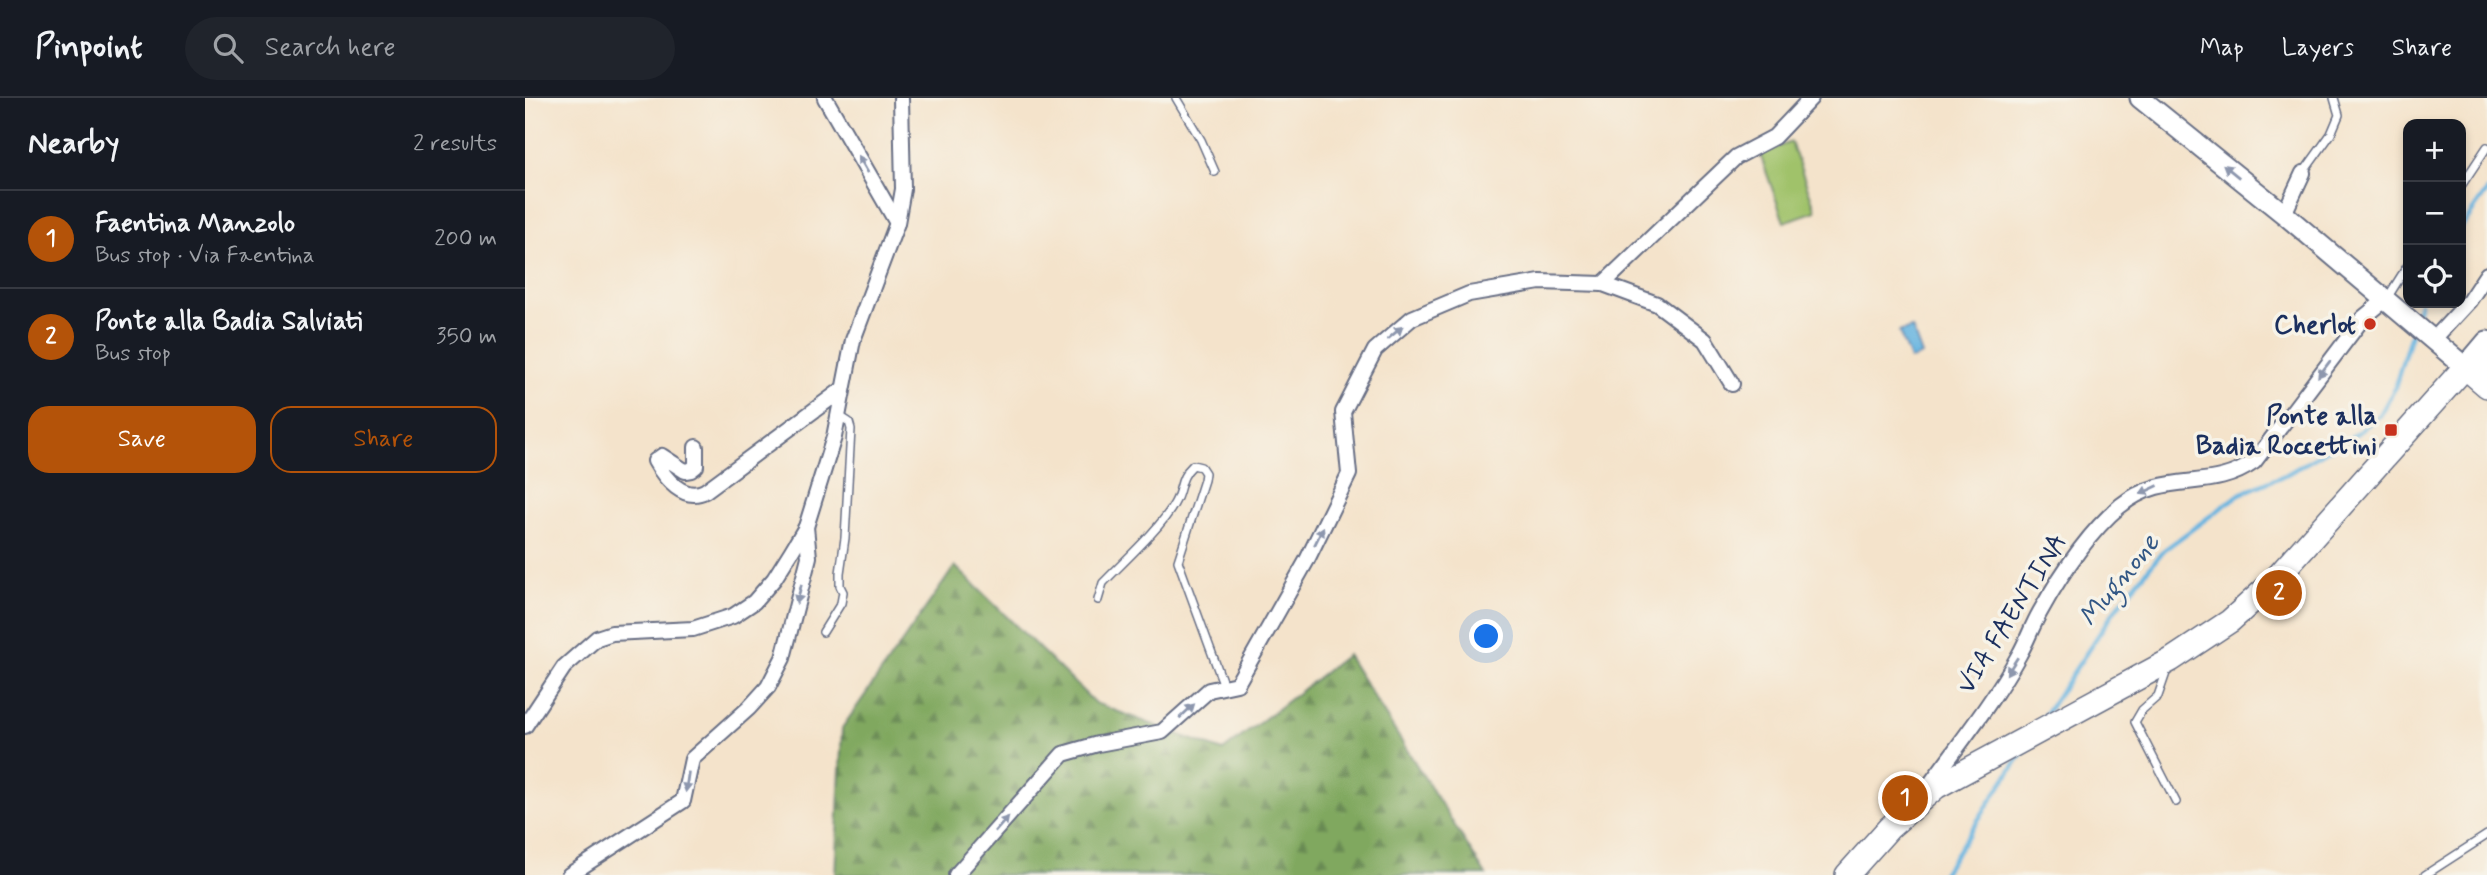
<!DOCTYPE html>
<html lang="en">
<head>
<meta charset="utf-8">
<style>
  body { margin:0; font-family:Mynerve,sans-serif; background:#20242c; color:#f1f3f6 }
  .controls { position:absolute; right:21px; top:21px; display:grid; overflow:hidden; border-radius:14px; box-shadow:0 4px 10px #0003 }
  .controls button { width:63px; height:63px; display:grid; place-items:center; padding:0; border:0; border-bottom:2px solid #363941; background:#171b24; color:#f1f3f6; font:35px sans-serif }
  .you { position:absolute; left:962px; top:539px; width:24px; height:24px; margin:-18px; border:5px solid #fff; border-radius:50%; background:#1a73e8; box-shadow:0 0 0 10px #1a73e833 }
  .badge { display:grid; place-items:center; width:46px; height:46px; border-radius:50%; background:#b45309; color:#fff; font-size:23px; font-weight:700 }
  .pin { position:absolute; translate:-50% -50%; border:4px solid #fff; box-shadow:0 2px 7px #0006 }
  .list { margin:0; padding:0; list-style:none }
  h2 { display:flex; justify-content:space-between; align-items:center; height:91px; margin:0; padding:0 28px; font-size:30px }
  h2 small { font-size:23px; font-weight:400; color:#9ea1a6 }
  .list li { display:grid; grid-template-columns:46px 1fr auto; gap:21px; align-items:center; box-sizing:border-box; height:98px; padding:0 28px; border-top:2px solid #363941 }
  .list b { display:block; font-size:26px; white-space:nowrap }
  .list p { margin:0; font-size:23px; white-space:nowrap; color:#9ea1a6 }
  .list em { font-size:23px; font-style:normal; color:#9ea1a6 }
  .actions { display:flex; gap:14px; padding:21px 28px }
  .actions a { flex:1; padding:16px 0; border:2px solid #b45309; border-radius:21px; text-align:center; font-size:24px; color:#b45309 }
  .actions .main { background:#b45309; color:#fff }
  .icon { flex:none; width:38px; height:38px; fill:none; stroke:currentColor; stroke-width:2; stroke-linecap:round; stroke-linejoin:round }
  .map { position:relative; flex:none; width:1962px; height:777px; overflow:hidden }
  header { display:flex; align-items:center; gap:42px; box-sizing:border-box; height:98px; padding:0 35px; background:#171b24; border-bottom:2px solid #363941 }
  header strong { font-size:33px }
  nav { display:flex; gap:38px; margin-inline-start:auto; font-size:24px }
  .search { width:490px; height:63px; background:#20242c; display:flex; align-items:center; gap:18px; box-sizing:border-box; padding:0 24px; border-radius:38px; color:#9ea1a6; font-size:26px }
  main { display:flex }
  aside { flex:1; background:#171b24 }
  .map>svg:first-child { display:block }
</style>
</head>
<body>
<header>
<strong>Pinpoint</strong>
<div class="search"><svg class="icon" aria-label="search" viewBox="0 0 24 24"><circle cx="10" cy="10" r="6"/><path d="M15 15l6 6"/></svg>Search here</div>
<nav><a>Map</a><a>Layers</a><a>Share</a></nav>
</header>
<main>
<aside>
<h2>Nearby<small>2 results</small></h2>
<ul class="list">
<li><span class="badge">1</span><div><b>Faentina Manzolo</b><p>Bus stop · Via Faentina</p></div><em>200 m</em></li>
<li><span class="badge">2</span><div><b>Ponte alla Badia Salviati</b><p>Bus stop</p></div><em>350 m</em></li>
</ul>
<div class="actions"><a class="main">Save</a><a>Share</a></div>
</aside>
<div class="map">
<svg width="1962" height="777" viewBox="0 0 1962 777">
  <defs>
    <pattern id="forest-firs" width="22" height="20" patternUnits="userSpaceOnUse" patternTransform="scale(1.75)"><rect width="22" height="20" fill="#80a85f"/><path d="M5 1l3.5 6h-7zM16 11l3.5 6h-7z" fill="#688952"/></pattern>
  </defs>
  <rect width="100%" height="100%" fill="#f7f3e8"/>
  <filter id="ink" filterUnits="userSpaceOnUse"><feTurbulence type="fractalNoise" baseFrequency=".0143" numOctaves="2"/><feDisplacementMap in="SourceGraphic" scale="14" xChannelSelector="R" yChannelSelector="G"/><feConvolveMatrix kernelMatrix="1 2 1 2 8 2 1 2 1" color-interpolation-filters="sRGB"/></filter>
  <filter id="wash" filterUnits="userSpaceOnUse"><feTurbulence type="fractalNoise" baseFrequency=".00686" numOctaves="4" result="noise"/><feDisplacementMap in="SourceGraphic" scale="28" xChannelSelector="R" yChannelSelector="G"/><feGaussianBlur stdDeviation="1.57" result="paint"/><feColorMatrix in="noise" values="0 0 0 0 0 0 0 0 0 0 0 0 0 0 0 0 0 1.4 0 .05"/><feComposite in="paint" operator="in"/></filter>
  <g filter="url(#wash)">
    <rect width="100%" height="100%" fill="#f4e3cb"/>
    <path fill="url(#forest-firs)" stroke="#4e6c5e" stroke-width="2" d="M430,468L570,605L698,653L822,557L961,777H310L317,630Z"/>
    <path fill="#a0c26b" stroke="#5e7864" stroke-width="2" d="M1266,44L1291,113L1259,124L1235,56Z"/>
    <path fill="#66b4e0" stroke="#40729f" stroke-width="2" d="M1387,230L1397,257L1385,262L1374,234Z"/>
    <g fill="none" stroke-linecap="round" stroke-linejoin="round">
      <g stroke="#66b4e0" stroke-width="4.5">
        <path d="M1936,130L1962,93"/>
        <path d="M1890,220L1895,205"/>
        <path d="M1518,620L1592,509L1639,452L1715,396L1762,376L1831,336L1854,318L1869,292L1887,232"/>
        <path d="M1417,777L1499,652"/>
      </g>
    </g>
  </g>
  <g filter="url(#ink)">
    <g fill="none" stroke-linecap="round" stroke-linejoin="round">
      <defs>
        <g id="lane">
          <path d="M651,0L676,42L690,74"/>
          <path d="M1778,75L1806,36L1814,17L1809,0"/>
          <path d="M1936,88L1962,49"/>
          <path d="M1861,202L1883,167"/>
          <path d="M573,502L578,485C598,464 636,430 649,406C658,391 653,381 668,367L676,369L680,375L679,382L653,463L699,588"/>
          <path d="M298,534L316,505L318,494L315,488V475L320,440L326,331L324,324L313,317"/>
          <path d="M1642,572L1633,598L1617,612L1610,624L1651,704"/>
          <path d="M1900,777L1962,737"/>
        </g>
        <g id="street">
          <path d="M300,0L372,125"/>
          <path d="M1759,116L1778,75"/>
          <path d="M1078,186L1132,206L1180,242L1207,286"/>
          <path d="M1908,242L1944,203L1962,176"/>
          <path d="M171,349V368L166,372L160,373L137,358L130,363C140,381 159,404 180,393L318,291"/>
          <path d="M0,628L39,569L72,540L87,535L168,531L208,518L229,504L249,481L266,454L281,429L309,339L328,242L372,125L378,91L376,0"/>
          <path d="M1403,689C1434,646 1468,604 1494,557C1502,543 1507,528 1515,514C1536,476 1562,436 1595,408C1642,370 1684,396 1729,364L1838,220L1860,202"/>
          <path d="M44,777L158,703L167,661L224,610L243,589L258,560L284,459L281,429"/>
          <path d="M431,777L538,656L573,646L637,634L684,592L712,586L782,462L824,376L818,314L850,252L887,220L944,196L1015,184L1078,186L1211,59L1249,39L1286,0"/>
        </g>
        <path id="secondary" d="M1615,0L1759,116L1940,269L1962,243"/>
        <g id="primary">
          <path d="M1962,253V271"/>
          <path d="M1322,777L1364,730L1411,689L1646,562L1705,523L1746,486L1940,269L1962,288"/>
        </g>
      </defs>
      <use href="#lane" stroke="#676e84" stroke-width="10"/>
      <use href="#street" stroke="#676e84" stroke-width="18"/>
      <use href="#secondary" stroke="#676e84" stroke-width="23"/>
      <use href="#primary" stroke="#676e84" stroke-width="26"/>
      <use href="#lane" stroke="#fff" stroke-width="7"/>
      <use href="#street" stroke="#fff" stroke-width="14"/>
      <use href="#secondary" stroke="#fff" stroke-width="19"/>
      <use href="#primary" stroke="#fff" stroke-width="23"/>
    </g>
    <defs><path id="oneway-solid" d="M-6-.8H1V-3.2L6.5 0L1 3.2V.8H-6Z" transform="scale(1.75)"/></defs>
    <g fill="#8d97ae">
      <use href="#oneway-solid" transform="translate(338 66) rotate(-120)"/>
      <use href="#oneway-solid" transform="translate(1706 73) rotate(-141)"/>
      <use href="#oneway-solid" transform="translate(870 235) rotate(-40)"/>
      <use href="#oneway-solid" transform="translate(1799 271) rotate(127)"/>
      <use href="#oneway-solid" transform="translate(1624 392) rotate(155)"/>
      <use href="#oneway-solid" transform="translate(794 438) rotate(-64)"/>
      <use href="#oneway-solid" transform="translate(274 496) rotate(104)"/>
      <use href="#oneway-solid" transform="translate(1487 568) rotate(123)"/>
      <use href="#oneway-solid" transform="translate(662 613) rotate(-43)"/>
      <use href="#oneway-solid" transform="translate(162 684) rotate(98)"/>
      <use href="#oneway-solid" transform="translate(477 726) rotate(-49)"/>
    </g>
  </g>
  <g fill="#c8321e" stroke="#f7f3e8" stroke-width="2.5">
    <circle cx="1845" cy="226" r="7"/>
    <rect x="1859" y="325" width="14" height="14" rx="3.5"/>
  </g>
  <g text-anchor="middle" stroke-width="7" stroke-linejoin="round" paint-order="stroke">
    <g font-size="26" font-weight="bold" fill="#1b2f5e" stroke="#f7f3e8" text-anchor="end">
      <text x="1831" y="235">Cherlot</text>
      <text x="1852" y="326">Ponte alla<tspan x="1852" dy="30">Badia Roccettini</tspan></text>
    </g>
    <g font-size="26" fill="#1b2f5e" stroke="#f7f3e8">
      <text transform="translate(1486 515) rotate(-58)" y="9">VIA FAENTINA</text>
    </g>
    <g font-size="28" font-style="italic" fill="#325785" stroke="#f7f3e8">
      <text transform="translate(1593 481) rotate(-51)" y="10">Mugnone</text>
    </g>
  </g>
</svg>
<div class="controls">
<button>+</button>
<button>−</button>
<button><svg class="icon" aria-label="locate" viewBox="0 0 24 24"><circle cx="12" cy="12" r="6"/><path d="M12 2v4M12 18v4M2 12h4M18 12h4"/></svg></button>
</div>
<div class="you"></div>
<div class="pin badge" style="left:1380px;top:700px">1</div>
<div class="pin badge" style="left:1754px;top:495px">2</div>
</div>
</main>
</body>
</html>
